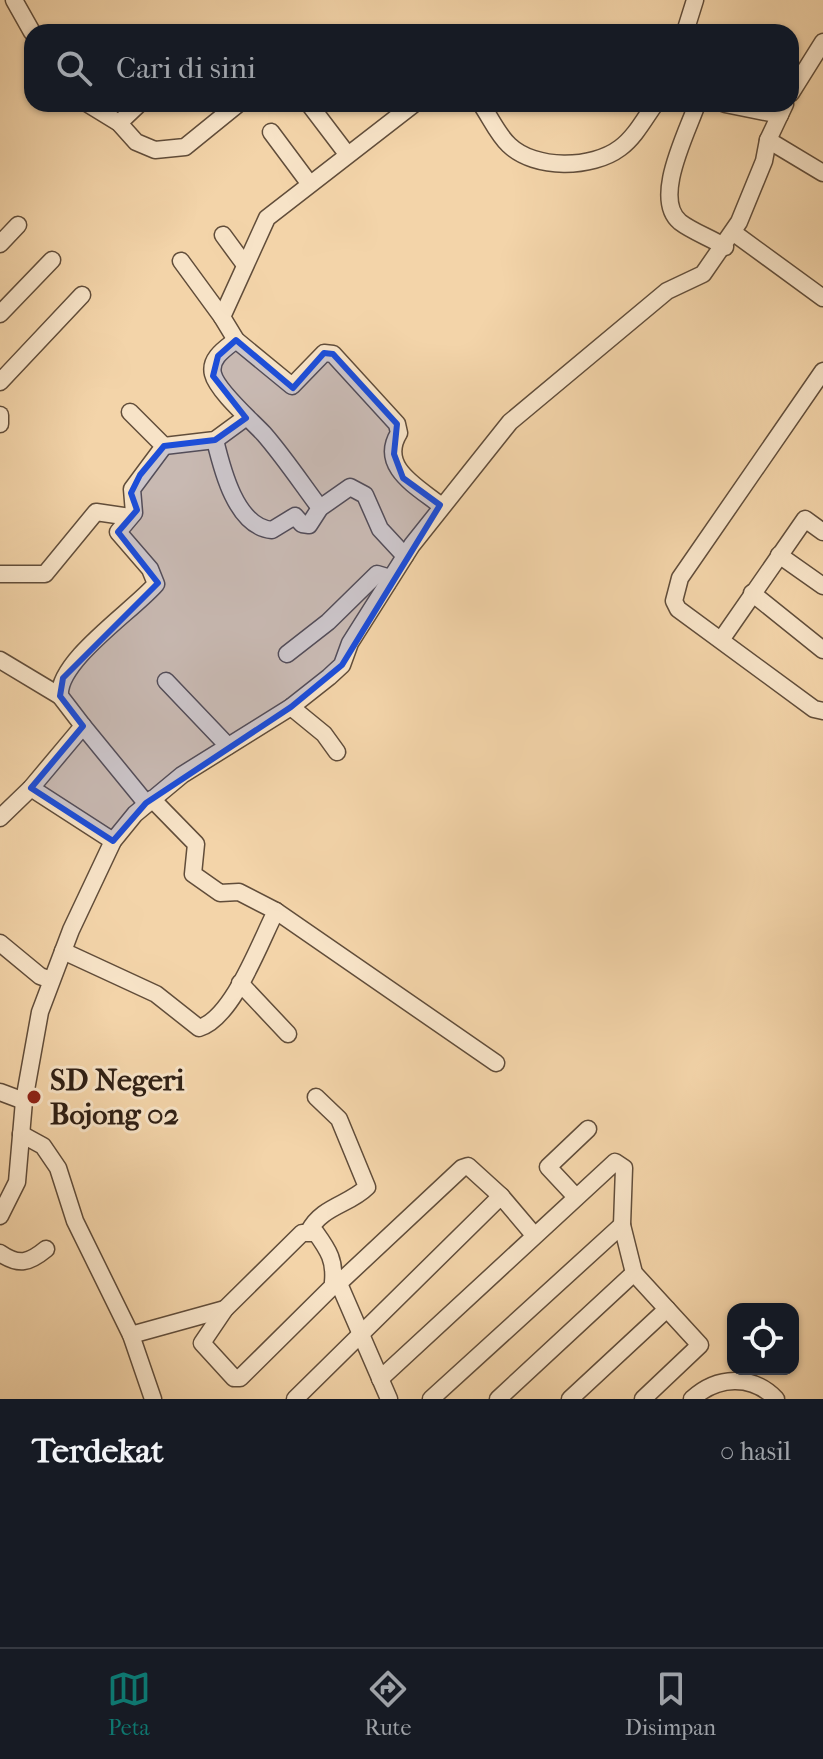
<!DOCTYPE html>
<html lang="id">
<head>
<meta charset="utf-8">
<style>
  body { margin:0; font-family:"IM FELL French Canon",serif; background:#20242c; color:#f1f3f6 }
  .controls { position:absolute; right:24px; bottom:24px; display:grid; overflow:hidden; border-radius:16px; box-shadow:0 2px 6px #0004 }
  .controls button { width:72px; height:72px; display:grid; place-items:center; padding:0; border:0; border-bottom:2px solid #363941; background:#171b24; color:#f1f3f6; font:40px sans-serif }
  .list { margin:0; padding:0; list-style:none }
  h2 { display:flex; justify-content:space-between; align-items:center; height:104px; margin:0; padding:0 32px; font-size:34px }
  h2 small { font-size:26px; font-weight:400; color:#9ea1a6 }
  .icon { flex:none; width:44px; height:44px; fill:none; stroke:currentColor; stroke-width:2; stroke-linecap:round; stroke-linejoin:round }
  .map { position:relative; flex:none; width:823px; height:1399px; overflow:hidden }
  .search { position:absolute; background:#171b24; box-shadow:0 2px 6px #0004; left:24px; right:24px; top:24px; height:88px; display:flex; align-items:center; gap:20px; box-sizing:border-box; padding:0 28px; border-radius:24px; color:#9ea1a6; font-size:30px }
  .sheet { height:248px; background:#171b24 }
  nav { display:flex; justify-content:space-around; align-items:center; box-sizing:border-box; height:112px; border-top:2px solid #363941; background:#171b24; font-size:22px; color:#9ea1a6 }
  nav a { display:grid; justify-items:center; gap:4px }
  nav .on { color:#0f766e }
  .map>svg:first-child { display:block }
</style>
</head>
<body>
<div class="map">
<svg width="823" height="1399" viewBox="0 0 823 1399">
  <rect width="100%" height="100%" fill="#f3d4a9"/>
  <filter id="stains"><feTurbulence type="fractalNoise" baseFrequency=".0025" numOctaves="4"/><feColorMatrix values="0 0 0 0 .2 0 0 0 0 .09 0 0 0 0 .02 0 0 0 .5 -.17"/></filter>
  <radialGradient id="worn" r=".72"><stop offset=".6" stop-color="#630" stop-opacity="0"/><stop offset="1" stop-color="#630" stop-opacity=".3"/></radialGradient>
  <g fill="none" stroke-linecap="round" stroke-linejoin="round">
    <defs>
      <g id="minor">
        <path d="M14,0L32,32"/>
        <path d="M685,32L695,0"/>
        <path d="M791,93L823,42"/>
        <path d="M88,104L119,123L136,142L155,150L185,147L238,104"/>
        <path d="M309,104L347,154"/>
        <path d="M414,104L267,218L222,317L236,340L292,386L324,353L333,354L397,424L399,433C378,467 418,487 440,505"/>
        <path d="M481,104C490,117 498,135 509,145C535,170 592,169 620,148C635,137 645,118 655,104"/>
        <path d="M697,104C687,133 652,199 680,222C693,232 711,238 725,247"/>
        <path d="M725,104L780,115"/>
        <path d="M119,123L139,104"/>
        <path d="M271,132L309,183"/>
        <path d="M768,140L823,173"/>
        <path d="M734,233L823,298"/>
        <path d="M223,235L245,265"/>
        <path d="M0,244L18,225"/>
        <path d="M181,261L222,317"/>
        <path d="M0,314L52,260"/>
        <path d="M236,340C226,348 209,358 213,374C217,391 252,421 264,434C284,457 302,484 320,508"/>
        <path d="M823,371L680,578L674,601L678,609L814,709L823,711"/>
        <path d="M0,382L82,295"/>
        <path d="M0,415V424"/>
        <path d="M215,440C222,469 236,527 272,530L295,516L302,524L309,525L320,508L350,487L365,495L380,529L405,556"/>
        <path d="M164,446L215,440L245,418"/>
        <path d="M779,555L823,586"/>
        <path d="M0,574H45L96,512L130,517"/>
        <path d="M752,593L823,650"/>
        <path d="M721,640L805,519L823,532"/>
        <path d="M287,654L328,622L377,574L387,577V584"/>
        <path d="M0,660L60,696"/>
        <path d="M166,681L228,746"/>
        <path d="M291,707L324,734L337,752"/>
        <path d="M83,726L60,696C57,661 134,610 156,584L150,569L118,532L134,513L132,489L164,446L130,412"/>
        <path d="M31,788L113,841"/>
        <path d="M152,799L196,844L193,874L220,893L239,892L276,911L496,1063"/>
        <path d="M0,818L31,788L83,726L146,803"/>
        <path d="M0,943L40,976L51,980"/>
        <path d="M63,951L156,994L199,1028C233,1018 260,942 276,911"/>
        <path d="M240,983L288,1034"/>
        <path d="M0,1092L24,1101"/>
        <path d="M21,1134L43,1146L58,1168L75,1221L131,1335L153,1399"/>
        <path d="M576,1197L548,1167L588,1129"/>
        <path d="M0,1216L17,1182L24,1101L40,1012L71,930L113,841L135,814L182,775L291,707L329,677L342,665L350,643L412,545L510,422L667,291L703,274L739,222L764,161L768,140L785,104"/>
        <path d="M309,1231C322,1206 349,1205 367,1187L339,1119L316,1097"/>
        <path d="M0,1253C19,1266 29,1263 46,1249"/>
        <path d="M333,1282C335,1261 329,1251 316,1233H302L225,1309L202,1343L234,1378H240L336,1283L340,1286L389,1399"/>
        <path d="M338,1284L462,1168L468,1166L501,1196"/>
        <path d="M131,1335L225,1309"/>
        <path d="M380,1379L615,1162L624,1168L622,1225"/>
        <path d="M295,1399L501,1196L534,1235"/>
        <path d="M431,1399L622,1225L634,1273L700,1345L643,1399"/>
        <path d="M498,1399L634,1273"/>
        <path d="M570,1399L667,1309"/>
        <path d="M692,1399C717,1376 752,1374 776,1399"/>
      </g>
    </defs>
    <use href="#minor" stroke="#614d3a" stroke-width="19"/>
    <use href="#minor" stroke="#f7e3c7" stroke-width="16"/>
  </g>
  <path fill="#1d4ed8" fill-opacity="0.2" stroke="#1d4ed8" stroke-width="6" stroke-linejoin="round" d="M236,340L293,388L324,353L333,354L397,424L394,454L403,478L440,505L342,665L291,707L146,803L113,841L31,788L83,726L60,696L63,678L158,583L118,532L137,510L131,493L140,475L164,446L215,440L246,418L213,376L218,356Z"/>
  <circle fill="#8f2418" stroke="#f7e3c7" stroke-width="3" cx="34" cy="1097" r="8"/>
  <g text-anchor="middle" stroke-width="6" stroke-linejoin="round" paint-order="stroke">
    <g font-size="30" font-weight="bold" fill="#302015" stroke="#f7e3c7" text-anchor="start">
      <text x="50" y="1090">SD Negeri<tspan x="50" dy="34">Bojong 02</tspan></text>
    </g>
  </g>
  <rect width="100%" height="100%" filter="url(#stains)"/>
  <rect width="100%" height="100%" fill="url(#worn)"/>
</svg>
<div class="controls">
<button><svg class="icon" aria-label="locate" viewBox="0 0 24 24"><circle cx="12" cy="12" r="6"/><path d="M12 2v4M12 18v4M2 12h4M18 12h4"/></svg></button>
</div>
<div class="search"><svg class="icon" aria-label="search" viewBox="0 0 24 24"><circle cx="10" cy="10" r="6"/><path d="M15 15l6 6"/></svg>Cari di sini</div>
</div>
<section class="sheet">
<h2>Terdekat<small>0 hasil</small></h2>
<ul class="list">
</ul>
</section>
<nav>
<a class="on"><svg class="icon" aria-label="map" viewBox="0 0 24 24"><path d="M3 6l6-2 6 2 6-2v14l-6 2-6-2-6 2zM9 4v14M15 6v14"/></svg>Peta</a>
<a><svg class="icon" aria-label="directions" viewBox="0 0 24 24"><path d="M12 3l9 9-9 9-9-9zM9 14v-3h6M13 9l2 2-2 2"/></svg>Rute</a>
<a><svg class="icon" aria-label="saved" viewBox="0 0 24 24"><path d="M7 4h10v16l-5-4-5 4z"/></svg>Disimpan</a>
</nav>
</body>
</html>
